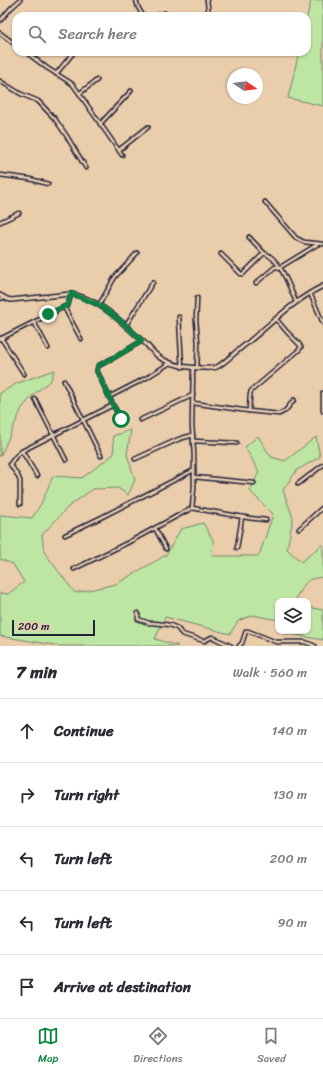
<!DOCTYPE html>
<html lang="en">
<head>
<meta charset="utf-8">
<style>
  body { margin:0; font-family:Sriracha,sans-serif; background:#f2f2f3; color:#2b2b33 }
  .controls { position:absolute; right:12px; bottom:12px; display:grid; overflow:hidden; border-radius:8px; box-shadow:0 1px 3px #0004 }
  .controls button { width:36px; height:36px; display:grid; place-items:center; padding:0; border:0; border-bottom:1px solid #e1e1e2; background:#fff; color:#2b2b33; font:20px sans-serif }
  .compass { position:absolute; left:227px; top:68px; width:36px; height:36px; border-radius:50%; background:#fff; box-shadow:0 1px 3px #0004; rotate:103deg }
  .scale { position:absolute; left:12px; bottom:10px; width:83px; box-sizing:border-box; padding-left:4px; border:2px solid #22223b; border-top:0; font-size:11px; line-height:14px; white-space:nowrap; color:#22223b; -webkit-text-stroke:3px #e9cfb1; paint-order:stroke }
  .stop { position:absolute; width:12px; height:12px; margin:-9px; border:3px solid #0b8043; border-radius:50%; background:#fff }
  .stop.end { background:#0b8043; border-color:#fff; box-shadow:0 1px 4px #0008 }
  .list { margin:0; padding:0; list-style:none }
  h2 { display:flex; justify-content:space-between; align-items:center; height:52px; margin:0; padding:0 16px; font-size:17px }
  h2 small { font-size:13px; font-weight:400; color:#7c7c81 }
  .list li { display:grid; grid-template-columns:26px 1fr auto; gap:12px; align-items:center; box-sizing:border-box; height:64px; padding:0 16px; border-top:1px solid #e1e1e2 }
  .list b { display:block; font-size:15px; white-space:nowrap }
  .list em { font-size:13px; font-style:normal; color:#7c7c81 }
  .icon { flex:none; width:22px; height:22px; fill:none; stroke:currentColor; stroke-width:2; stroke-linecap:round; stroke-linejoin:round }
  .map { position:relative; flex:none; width:323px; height:646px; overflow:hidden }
  .search { position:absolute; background:#fff; box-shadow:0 1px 3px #0004; left:12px; right:12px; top:12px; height:44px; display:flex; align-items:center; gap:10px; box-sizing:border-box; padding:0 14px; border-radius:12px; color:#7c7c81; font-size:15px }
  .sheet { height:372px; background:#fff }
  nav { display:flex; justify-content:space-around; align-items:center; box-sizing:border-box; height:56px; border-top:1px solid #e1e1e2; background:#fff; font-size:11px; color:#7c7c81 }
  nav a { display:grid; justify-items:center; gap:2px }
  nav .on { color:#0b8043 }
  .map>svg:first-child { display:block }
</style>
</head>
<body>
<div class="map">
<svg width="323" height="646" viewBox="0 0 323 646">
  <rect width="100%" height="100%" fill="#eacdab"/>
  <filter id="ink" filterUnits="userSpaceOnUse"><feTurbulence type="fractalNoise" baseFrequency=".025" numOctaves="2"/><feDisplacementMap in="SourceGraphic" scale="8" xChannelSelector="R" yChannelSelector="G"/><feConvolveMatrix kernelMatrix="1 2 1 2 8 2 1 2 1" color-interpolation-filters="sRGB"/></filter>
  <g filter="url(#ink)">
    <g fill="#bde6a2" stroke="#70846e">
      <path d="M311,0H323V106L288,98L299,52H307V17Z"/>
      <path d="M54,370L51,380L33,395L22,408L0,457V393L18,383Z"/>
      <path d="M131,430L127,454L135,480L128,495L118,488L93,489L68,507L42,535L44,552L75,593L116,584L166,555L181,529L203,523L213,540L212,556H259L273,514L250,491L259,472L245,447L258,436L271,457L285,461L316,437L320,457L297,470L283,490L293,518L287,549L301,562L323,544V577C309,579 306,579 300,593H298L296,600L297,601H278V620L253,615L238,621L230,634L165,617L155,639L178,646H60L0,636V593L8,594L24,582L13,564L0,559V515L32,518L41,504L53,476L82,478L114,454L113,436Z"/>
      <path d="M308,607L323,610V640L285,633L284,631H308Z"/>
    </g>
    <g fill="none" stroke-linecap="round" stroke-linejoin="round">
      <defs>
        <g id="minor">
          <path d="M136,0L138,7L143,16"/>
          <path d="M207,0L209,16"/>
          <path d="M155,16L165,13"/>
          <path d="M0,21L11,8L20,0"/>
          <path d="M0,33L16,45"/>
          <path d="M26,52L47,68L71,83L74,86L122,155"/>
          <path d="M56,74L74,52"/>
          <path d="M0,81L21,94L38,101L55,119L66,135L86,168"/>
          <path d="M80,93L97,80"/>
          <path d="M100,124L131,91"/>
          <path d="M119,150L148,127"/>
          <path d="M0,175L30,179L48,184"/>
          <path d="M265,202L296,238L304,242L323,244"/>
          <path d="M0,222L19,213"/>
          <path d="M249,237L264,253"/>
          <path d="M221,254L241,274H243L264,253C280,258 290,288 296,302"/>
          <path d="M256,283L275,267H277L279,268L318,244"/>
          <path d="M310,293L323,323"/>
          <path d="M0,299L4,297"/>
          <path d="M99,305L115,277L137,253"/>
          <path d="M64,307L81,339"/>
          <path d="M179,317L181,353L182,367"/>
          <path d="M34,322L48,348"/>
          <path d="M126,325L153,282"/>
          <path d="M1,338L24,374"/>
          <path d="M0,339L68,305L71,294"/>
          <path d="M197,368L198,343L196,320L197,298"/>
          <path d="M64,381L101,456"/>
          <path d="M323,393V411"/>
          <path d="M109,397L146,378L170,363"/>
          <path d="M35,399L66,460"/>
          <path d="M193,403L249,411L279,414L285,411L294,400"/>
          <path d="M249,411L250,395L251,391L299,350L301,347L299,344L287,332L276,319"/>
          <path d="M121,419L113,405L97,371L98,366L115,357L142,341"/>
          <path d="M140,420L193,395"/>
          <path d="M193,441L237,443"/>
          <path d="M22,451L37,476"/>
          <path d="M135,459L179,439L193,435"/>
          <path d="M194,477L254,483"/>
          <path d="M298,484L323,465"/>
          <path d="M20,504V481L18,476L10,464L16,456L22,451L113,405"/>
          <path d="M192,508L249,518L266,520"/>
          <path d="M155,528L166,549"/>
          <path d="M299,529L323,507"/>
          <path d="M65,535L104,516L194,470"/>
          <path d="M237,548L242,517"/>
          <path d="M74,569L129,542L192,508L194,488V454L192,425L193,368"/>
          <path d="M138,613V619L149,623H154L170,625L177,628L182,634L204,641L212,637L231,646"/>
          <path d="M239,646L242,643L246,631H248L276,642H305L315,646"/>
        </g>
        <path id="tertiary" d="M0,295L7,299L11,300L71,294C101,299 124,325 146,344C151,350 157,357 164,360C175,366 186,367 199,368C205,368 212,369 217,367C224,363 230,357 236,352C265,330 290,302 323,286"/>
      </defs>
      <use href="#minor" stroke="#22223b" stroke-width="5.5"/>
      <use href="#tertiary" stroke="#22223b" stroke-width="6"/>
      <use href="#minor" stroke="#e9cfb1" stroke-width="2.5"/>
      <use href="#tertiary" stroke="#e9cfb1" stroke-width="3"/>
    </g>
  </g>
  <g fill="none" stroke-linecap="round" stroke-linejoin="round" filter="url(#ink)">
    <path stroke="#0b8043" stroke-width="5" d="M48,314L68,305L71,294L75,295L99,305L126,325L142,341L115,357L98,366L97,371L113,405L121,419"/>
  </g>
</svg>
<div class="controls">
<button><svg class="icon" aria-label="layers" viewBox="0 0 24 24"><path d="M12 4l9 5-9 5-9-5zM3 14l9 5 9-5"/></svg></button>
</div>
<svg class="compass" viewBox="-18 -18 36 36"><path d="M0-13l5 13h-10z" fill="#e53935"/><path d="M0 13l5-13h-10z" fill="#7c7c81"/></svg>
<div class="scale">200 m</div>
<div class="stop" style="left:121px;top:419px"></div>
<div class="stop end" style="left:48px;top:314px"></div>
<div class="search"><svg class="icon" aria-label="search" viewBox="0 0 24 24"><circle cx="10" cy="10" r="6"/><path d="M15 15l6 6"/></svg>Search here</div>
</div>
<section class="sheet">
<h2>7 min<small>Walk · 560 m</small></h2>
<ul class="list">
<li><svg class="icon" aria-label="ahead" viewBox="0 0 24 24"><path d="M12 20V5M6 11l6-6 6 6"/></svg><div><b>Continue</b></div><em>140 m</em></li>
<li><svg class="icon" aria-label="right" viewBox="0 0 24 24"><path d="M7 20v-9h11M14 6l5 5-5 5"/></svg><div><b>Turn right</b></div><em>130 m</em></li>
<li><svg class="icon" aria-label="left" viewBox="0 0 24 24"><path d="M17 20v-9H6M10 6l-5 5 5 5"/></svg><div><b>Turn left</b></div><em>200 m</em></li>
<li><svg class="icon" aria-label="left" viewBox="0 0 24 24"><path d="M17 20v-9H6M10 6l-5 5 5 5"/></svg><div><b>Turn left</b></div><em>90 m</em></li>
<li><svg class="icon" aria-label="arrive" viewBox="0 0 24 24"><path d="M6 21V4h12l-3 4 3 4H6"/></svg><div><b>Arrive at destination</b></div></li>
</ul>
</section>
<nav>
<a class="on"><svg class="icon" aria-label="map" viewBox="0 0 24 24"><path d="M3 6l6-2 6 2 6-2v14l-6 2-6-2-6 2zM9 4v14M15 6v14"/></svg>Map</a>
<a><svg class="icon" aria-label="directions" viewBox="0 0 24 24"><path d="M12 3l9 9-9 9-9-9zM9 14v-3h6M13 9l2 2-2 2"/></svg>Directions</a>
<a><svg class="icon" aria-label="saved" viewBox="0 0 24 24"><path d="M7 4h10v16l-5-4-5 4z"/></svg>Saved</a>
</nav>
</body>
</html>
